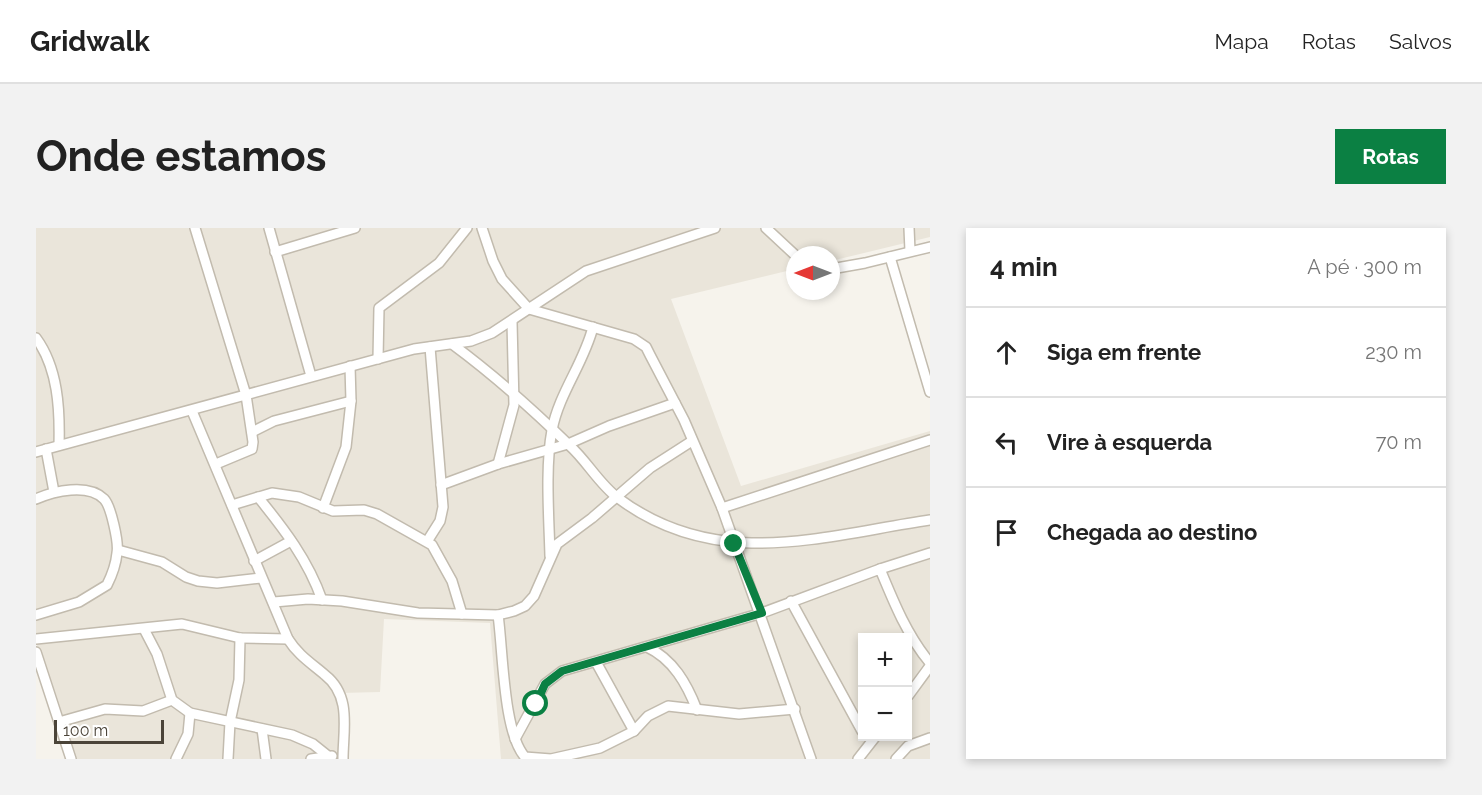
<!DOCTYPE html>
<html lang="pt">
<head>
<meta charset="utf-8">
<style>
  body { margin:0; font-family:Raleway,sans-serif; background:#f2f2f2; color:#222 }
  .controls { position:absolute; right:18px; bottom:18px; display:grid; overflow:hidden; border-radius:0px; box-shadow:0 3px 9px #0003 }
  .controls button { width:54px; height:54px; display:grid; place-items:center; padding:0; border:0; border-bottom:2px solid #e0e0e0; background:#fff; color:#222; font:30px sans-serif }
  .compass { position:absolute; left:750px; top:18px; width:54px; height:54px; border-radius:50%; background:#fff; box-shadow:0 3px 9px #0003; rotate:270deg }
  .scale { position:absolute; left:18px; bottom:15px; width:110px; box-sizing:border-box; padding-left:6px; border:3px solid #4b4439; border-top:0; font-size:16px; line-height:21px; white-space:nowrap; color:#4b4439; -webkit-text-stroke:4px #fff; paint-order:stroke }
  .stop { position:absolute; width:18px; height:18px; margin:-14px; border:4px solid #0b8043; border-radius:50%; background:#fff }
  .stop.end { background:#0b8043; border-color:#fff; box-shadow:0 2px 6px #0008 }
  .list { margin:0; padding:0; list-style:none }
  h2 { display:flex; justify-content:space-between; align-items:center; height:78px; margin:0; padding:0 24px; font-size:26px }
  h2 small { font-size:20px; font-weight:400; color:#767676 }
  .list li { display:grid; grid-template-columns:39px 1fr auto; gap:18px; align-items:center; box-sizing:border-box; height:90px; padding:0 24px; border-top:2px solid #e0e0e0 }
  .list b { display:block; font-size:22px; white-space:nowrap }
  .list em { font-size:20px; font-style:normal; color:#767676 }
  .icon { flex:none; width:33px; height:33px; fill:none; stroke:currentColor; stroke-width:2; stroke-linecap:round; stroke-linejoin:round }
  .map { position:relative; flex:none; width:894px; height:531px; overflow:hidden; border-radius:0px }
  header { display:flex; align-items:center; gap:36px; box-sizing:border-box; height:84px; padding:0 30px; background:#fff; border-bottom:2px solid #e0e0e0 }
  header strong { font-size:28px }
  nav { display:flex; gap:33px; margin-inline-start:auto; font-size:21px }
  .intro { display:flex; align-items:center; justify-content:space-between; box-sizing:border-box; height:144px; padding:0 36px }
  h1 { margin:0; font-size:42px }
  .button { padding:15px 27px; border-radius:0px; background:#0b8043; color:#fff; font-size:21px; font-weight:700 }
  main { display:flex; gap:36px; padding:0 36px }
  aside { flex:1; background:#fff; border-radius:0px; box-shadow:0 3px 9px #0003 }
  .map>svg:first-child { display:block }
</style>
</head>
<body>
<header>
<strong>Gridwalk</strong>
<nav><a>Mapa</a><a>Rotas</a><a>Salvos</a></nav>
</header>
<div class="intro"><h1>Onde estamos</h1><a class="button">Rotas</a></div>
<main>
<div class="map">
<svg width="894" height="531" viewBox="0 0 894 531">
  <rect width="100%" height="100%" fill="#f6f3ec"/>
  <path fill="#eae5da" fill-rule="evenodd" d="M0,0H894V9L795,33V27H759V41L635,71L705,258L894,203V531H465L454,395L348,391L344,464L304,465L307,531H36L0,414ZM826,410H872V508H826Z"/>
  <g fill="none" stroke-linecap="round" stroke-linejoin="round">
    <defs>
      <g id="minor">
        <path d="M159,0L210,167L217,214L216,221L180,236"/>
        <path d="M233,0L275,148"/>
        <path d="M446,0L457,33L466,51L493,81L598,111L610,119L614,127L648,192L686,280L775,531"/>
        <path d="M730,0L759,27"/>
        <path d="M873,0L874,23"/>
        <path d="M239,24L319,0"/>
        <path d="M854,29L894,164"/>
        <path d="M795,41L829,35L894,19"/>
        <path d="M0,110C22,140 24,181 23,217"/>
        <path d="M416,116C458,147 496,181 533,217C551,233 563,256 582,270C681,344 785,308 894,292"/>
        <path d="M342,131L343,80L403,35L431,0"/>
        <path d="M156,183L252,411C262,427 275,435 289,447C316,468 307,502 307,531"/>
        <path d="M216,204L238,193L315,173"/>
        <path d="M10,221L18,264"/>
        <path d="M0,224L378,121L435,113L456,105L550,43L679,0"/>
        <path d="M462,236L478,177L476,94"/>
        <path d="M405,257L462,236L532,216L573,198L639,175"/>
        <path d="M222,269C248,301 272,332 286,372"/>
        <path d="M0,271C18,263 52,255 68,271C75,278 83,315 81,325C80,336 76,347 71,357L43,374L0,387"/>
        <path d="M196,277L236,265L263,269L297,283L328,282L341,286L396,317L416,353L426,386"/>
        <path d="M287,280L310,219L315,173L314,138"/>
        <path d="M686,280L894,212"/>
        <path d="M392,312L404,293L407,279L394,119"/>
        <path d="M82,322L126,334L150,349L162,353L181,355L225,350"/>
        <path d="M514,328C513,290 509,239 516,202C523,165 548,135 557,99"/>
        <path d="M218,333L255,313"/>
        <path d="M844,341L894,325"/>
        <path d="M755,373L826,503"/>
        <path d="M238,374L272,371L306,373L382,385L462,387L478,383L489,378L498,368L521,316L556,290L614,240L656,213"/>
        <path d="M462,387C467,421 467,505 489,529L515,531L564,520L598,503L612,488L632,478L703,486L759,481"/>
        <path d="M108,401L121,426L136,472L154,485L256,507L277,516L292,528"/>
        <path d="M0,411L146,396L204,410L252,411"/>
        <path d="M611,419C637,431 651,456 661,482"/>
        <path d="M0,424L35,531"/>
        <path d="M560,434L598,503"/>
        <path d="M872,468L894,438"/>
        <path d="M23,494L69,481L107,483L136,472"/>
        <path d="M226,501L230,531"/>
        <path d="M479,511L509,456L526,443L726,385L844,341C858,375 871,407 894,435"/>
        <path d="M140,531L152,506L154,485"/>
        <path d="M192,531L194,494L203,452L204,410"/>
        <path d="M275,531L296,528"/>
        <path d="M822,531L840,508"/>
        <path d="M860,531L872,518L894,510"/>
      </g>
    </defs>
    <use href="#minor" stroke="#c2bbae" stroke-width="12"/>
    <use href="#minor" stroke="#fff" stroke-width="9"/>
  </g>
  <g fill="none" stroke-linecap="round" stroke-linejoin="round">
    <path stroke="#0b8043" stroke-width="8" d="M500,476L509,456L526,443L726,385L698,316"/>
  </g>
</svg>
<div class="controls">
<button>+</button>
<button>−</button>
</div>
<svg class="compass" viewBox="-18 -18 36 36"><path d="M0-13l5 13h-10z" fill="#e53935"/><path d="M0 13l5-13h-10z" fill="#767676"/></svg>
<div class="scale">100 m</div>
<div class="stop" style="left:500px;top:476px"></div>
<div class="stop end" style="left:698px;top:316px"></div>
</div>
<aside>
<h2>4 min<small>A pé · 300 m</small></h2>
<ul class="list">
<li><svg class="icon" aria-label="ahead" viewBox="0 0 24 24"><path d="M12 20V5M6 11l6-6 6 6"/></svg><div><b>Siga em frente</b></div><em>230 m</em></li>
<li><svg class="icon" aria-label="left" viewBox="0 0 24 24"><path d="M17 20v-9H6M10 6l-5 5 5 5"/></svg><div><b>Vire à esquerda</b></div><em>70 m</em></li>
<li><svg class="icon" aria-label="arrive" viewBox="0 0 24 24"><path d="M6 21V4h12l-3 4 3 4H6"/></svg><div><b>Chegada ao destino</b></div></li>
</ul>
</aside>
</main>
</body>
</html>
